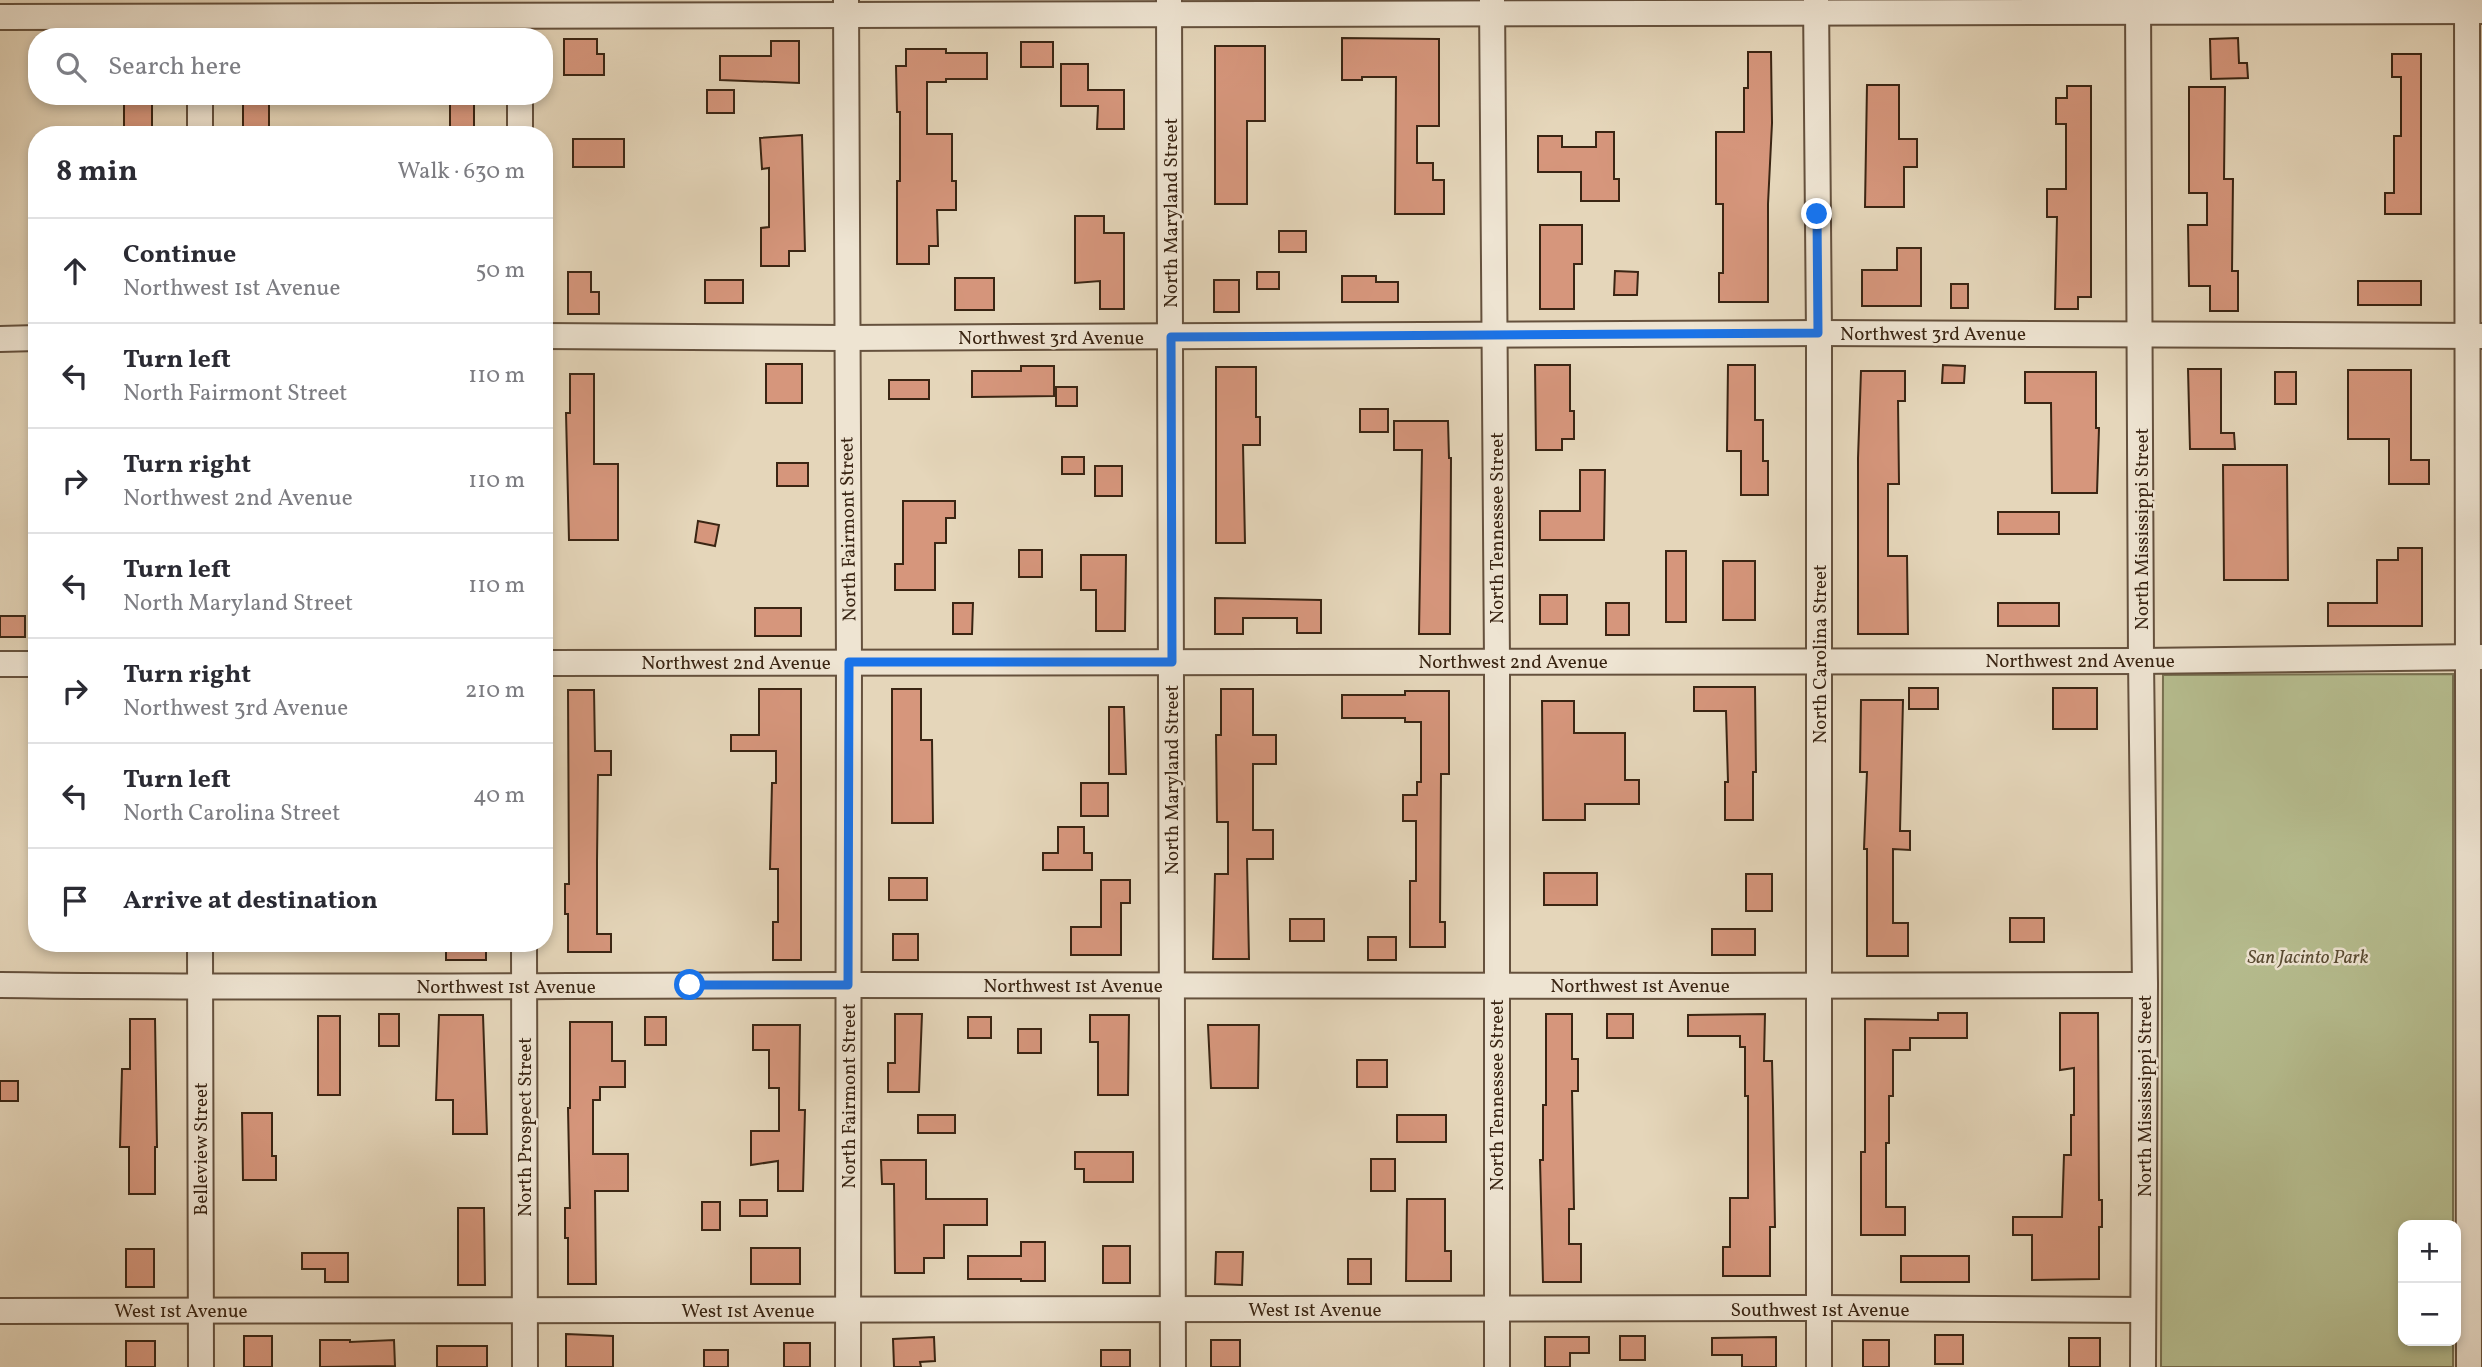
<!DOCTYPE html>
<html lang="en">
<head>
<meta charset="utf-8">
<style>
  body { margin:0; font-family:Vollkorn,serif; background:#f2f2f3; color:#2b2b33 }
  .controls { position:absolute; right:21px; bottom:21px; display:grid; overflow:hidden; border-radius:14px; box-shadow:0 4px 10px #0003 }
  .controls button { width:63px; height:63px; display:grid; place-items:center; padding:0; border:0; border-bottom:2px solid #e1e1e2; background:#fff; color:#2b2b33; font:35px sans-serif }
  .stop { position:absolute; width:21px; height:21px; margin:-16px; border:5px solid #1a73e8; border-radius:50%; background:#fff }
  .stop.end { background:#1a73e8; border-color:#fff; box-shadow:0 2px 7px #0008 }
  .list { margin:0; padding:0; list-style:none }
  h2 { display:flex; justify-content:space-between; align-items:center; height:91px; margin:0; padding:0 28px; font-size:30px }
  h2 small { font-size:23px; font-weight:400; color:#7c7c81 }
  .list li { display:grid; grid-template-columns:46px 1fr auto; gap:21px; align-items:center; box-sizing:border-box; height:105px; padding:0 28px; border-top:2px solid #e1e1e2 }
  .list b { display:block; font-size:26px; white-space:nowrap }
  .list p { margin:0; font-size:23px; white-space:nowrap; color:#7c7c81 }
  .list em { font-size:23px; font-style:normal; color:#7c7c81 }
  .icon { flex:none; width:38px; height:38px; fill:none; stroke:currentColor; stroke-width:2; stroke-linecap:round; stroke-linejoin:round }
  .map { position:relative; flex:none; width:2482px; height:1367px; overflow:hidden }
  .search { position:absolute; background:#fff; box-shadow:0 4px 10px #0003; left:28px; top:28px; width:525px; height:77px; display:flex; align-items:center; gap:18px; box-sizing:border-box; padding:0 24px; border-radius:28px; color:#7c7c81; font-size:26px }
  .panel { position:absolute; background:#fff; box-shadow:0 4px 10px #0003; left:28px; top:126px; width:525px; height:826px; border-radius:28px }
  .map>svg:first-child { display:block }
</style>
</head>
<body>
<div class="map">
<svg width="2482" height="1367" viewBox="0 0 2482 1367">
  <rect width="100%" height="100%" fill="#e5d6ba"/>
  <filter id="stains"><feTurbulence type="fractalNoise" baseFrequency=".00286" numOctaves="4"/><feColorMatrix values="0 0 0 0 .2 0 0 0 0 .09 0 0 0 0 .02 0 0 0 .5 -.17"/></filter>
  <radialGradient id="worn" r=".72"><stop offset=".6" stop-color="#630" stop-opacity="0"/><stop offset="1" stop-color="#630" stop-opacity=".3"/></radialGradient>
  <path fill="#b6bd8f" stroke="#787151" stroke-width="2" d="M2453,674V1225H2403V1341H2453V1367H2161L2163,675Z"/>
  <g fill="#d6967c" stroke="#3a2513" stroke-width="2">
    <path d="M1342,38L1439,39V126H1417V163H1433V180H1444V214H1395L1396,77H1362V80H1342Z"/>
    <path d="M2238,38L2239,63H2247L2248,78L2211,79L2210,39Z"/>
    <path d="M564,39H597V54H604V75H564Z"/>
    <path d="M771,41H799V83L720,80V56H771Z"/>
    <rect x="1021" y="42" width="32" height="25"/>
    <path d="M1215,46H1265V121H1247V204H1215Z"/>
    <path d="M906,49H946V53H987V79H946V82H927V134H952V181H956V210H937L938,246H929V264H897V181H900V112H897L896,66H906Z"/>
    <path d="M1748,52H1771L1772,123L1768,204V302H1719V273H1723V204H1716V132H1744V88H1748Z"/>
    <path d="M2392,54H2421V214H2385V193H2394V136H2401V77H2392Z"/>
    <path d="M1061,64H1088V90H1124V129H1097L1098,106H1061Z"/>
    <path d="M1867,85H1899V139H1917V167H1904V207H1865Z"/>
    <path d="M2067,86H2091V297H2078V309H2055L2057,217H2047V189H2066V124H2056V98H2067Z"/>
    <path d="M2189,87H2225L2224,179H2233L2232,271H2238V311H2210V286H2189L2188,225H2207V193H2189Z"/>
    <rect x="707" y="90" width="27" height="23"/>
    <rect x="124" y="96" width="28" height="32"/>
    <rect x="243" y="96" width="26" height="33"/>
    <rect x="450" y="98" width="24" height="37"/>
    <path d="M1596,132H1614V179H1619V201H1581V172H1538V136H1562V147H1596Z"/>
    <path d="M802,135L805,251H789V266H761V228L769,227V168L762,169L760,138Z"/>
    <rect x="573" y="139" width="51" height="28"/>
    <path d="M1075,216H1104V233H1124V309H1100V281L1075,283Z"/>
    <path d="M1540,225H1582V264H1574V309H1540Z"/>
    <rect x="1279" y="231" width="27" height="21"/>
    <path d="M1897,248H1921V306H1862V270H1897Z"/>
    <path d="M1615,271L1638,272L1637,295H1614Z"/>
    <path d="M568,272H591V292H599V314H568Z"/>
    <rect x="1257" y="272" width="22" height="17"/>
    <path d="M1342,276H1376V282H1398V302H1342Z"/>
    <rect x="955" y="278" width="39" height="32"/>
    <rect x="705" y="280" width="38" height="23"/>
    <rect x="1214" y="280" width="25" height="32"/>
    <rect x="2358" y="281" width="63" height="24"/>
    <rect x="1951" y="284" width="17" height="24"/>
    <rect x="766" y="364" width="36" height="39"/>
    <path d="M1535,365H1570V411H1574V439H1562V450H1536Z"/>
    <path d="M1728,365H1755V420H1763V461H1768V495H1741V451H1727Z"/>
    <path d="M1943,365L1965,366L1964,383H1942Z"/>
    <path d="M1021,366H1054V396L972,397V371H1021Z"/>
    <path d="M1216,367H1256V417H1260V445H1243L1245,543H1216Z"/>
    <path d="M2188,369H2221V433H2234L2235,449H2190Z"/>
    <path d="M2348,370H2411V460H2429V484H2389V439H2348Z"/>
    <path d="M1861,371H1905V401H1898L1899,484H1888V556H1907L1908,634H1858V458Z"/>
    <path d="M2025,372H2096V428H2099L2097,493H2052L2051,403H2025Z"/>
    <rect x="2275" y="372" width="21" height="32"/>
    <path d="M570,374H594V464H618V540H569L566,413H570Z"/>
    <rect x="889" y="380" width="40" height="19"/>
    <rect x="1056" y="387" width="21" height="19"/>
    <rect x="1360" y="409" width="28" height="23"/>
    <path d="M1394,421H1448L1449,458H1451L1450,634H1419L1422,450H1394Z"/>
    <rect x="1062" y="457" width="22" height="17"/>
    <rect x="777" y="463" width="31" height="23"/>
    <path d="M2223,465H2287L2288,580H2224Z"/>
    <rect x="1095" y="466" width="27" height="30"/>
    <path d="M1580,470H1605L1604,540H1540V511H1580Z"/>
    <path d="M903,501H955V518H946V543H935V590H895V564H903Z"/>
    <rect x="1998" y="512" width="61" height="22"/>
    <path d="M698,521L719,525L715,546L695,542Z"/>
    <path d="M2398,548H2422V626H2328V603H2377V560H2398Z"/>
    <rect x="1019" y="550" width="23" height="27"/>
    <rect x="1666" y="551" width="20" height="71"/>
    <path d="M1081,555H1126L1125,631H1096V590H1081Z"/>
    <rect x="1723" y="561" width="32" height="59"/>
    <rect x="1540" y="595" width="27" height="29"/>
    <path d="M1215,598L1321,600V633H1297V618H1243V634H1215Z"/>
    <path d="M953,603H973L972,634H953Z"/>
    <rect x="1606" y="603" width="23" height="32"/>
    <rect x="1998" y="603" width="61" height="23"/>
    <rect x="755" y="608" width="46" height="28"/>
    <rect x="0" y="616" width="25" height="21"/>
    <path d="M1694,687H1755L1756,772H1753V820H1725V782H1728L1726,711H1694Z"/>
    <rect x="1909" y="688" width="29" height="21"/>
    <rect x="2053" y="688" width="44" height="41"/>
    <path d="M759,689H801V960H773V922H778V869H770L772,783H776V751H731V735H759Z"/>
    <path d="M892,689H921V740H932L933,823H892Z"/>
    <path d="M1221,689H1253V735H1276V764H1253V830H1273V859H1247L1249,959H1213L1215,874H1228V822H1217L1216,735H1221Z"/>
    <path d="M568,690H594L595,751H611V775H598L597,861V934H611V952H568V914H565V884H569Z"/>
    <path d="M1405,691H1449V774H1441L1440,922H1445V947H1410V881H1416V821H1403V795H1417V782H1421V722H1405V718H1342V695H1405Z"/>
    <path d="M1861,700H1903L1900,831H1910V850L1893,849V923H1908V956H1867V849H1864L1867,772H1860Z"/>
    <path d="M1542,701H1574V733H1625V780H1639V804H1585V820H1543Z"/>
    <path d="M1109,707H1124L1126,774H1109Z"/>
    <rect x="1081" y="783" width="27" height="33"/>
    <path d="M1058,827H1084V853H1092V870H1043V853H1058Z"/>
    <rect x="1544" y="873" width="53" height="32"/>
    <rect x="1746" y="874" width="26" height="37"/>
    <rect x="889" y="878" width="38" height="22"/>
    <path d="M1101,880H1130V903H1121V955H1071V927H1101Z"/>
    <rect x="2010" y="918" width="34" height="24"/>
    <rect x="1290" y="919" width="34" height="22"/>
    <rect x="1712" y="929" width="43" height="26"/>
    <rect x="893" y="934" width="25" height="26"/>
    <rect x="1368" y="937" width="28" height="23"/>
    <rect x="446" y="943" width="40" height="17"/>
    <path d="M1938,1013H1967V1038H1910V1050H1893V1096H1889V1143H1886V1207H1905V1235H1861V1152H1865V1019L1938,1020Z"/>
    <path d="M2060,1013H2098L2099,1200H2102V1227H2099V1279L2032,1280V1235H2013V1217H2062L2064,1155H2071V1115H2074V1068L2060,1070Z"/>
    <rect x="379" y="1014" width="20" height="32"/>
    <path d="M895,1014H922L919,1092H888V1063H895Z"/>
    <path d="M1546,1014H1572V1059H1578V1091H1572L1574,1209H1569V1244H1581V1282H1543L1540,1160H1543V1105H1546Z"/>
    <rect x="1607" y="1014" width="26" height="24"/>
    <path d="M1765,1014L1764,1061H1772L1773,1106L1775,1227H1770V1276H1723V1247H1730V1198H1748V1096H1745V1047H1740V1036H1688V1015Z"/>
    <path d="M439,1015H483L487,1134H453V1100H436Z"/>
    <path d="M1090,1015H1129L1128,1095H1098V1042H1090Z"/>
    <rect x="318" y="1016" width="22" height="79"/>
    <rect x="645" y="1017" width="21" height="28"/>
    <rect x="968" y="1017" width="23" height="21"/>
    <path d="M130,1019H155L157,1147H155V1194H129V1147H120L122,1069H130Z"/>
    <path d="M570,1022H612V1061H625V1087H600V1100H593V1154H628V1191H595L596,1284H568V1238H565V1208H570L568,1108H570Z"/>
    <path d="M753,1025H800L799,1110H805L803,1191H778V1161L751,1165V1131H779V1088H769V1050H753Z"/>
    <path d="M1208,1025H1259L1258,1088H1211Z"/>
    <rect x="1018" y="1029" width="23" height="24"/>
    <rect x="1357" y="1060" width="30" height="27"/>
    <rect x="0" y="1081" width="18" height="20"/>
    <path d="M242,1113H272V1156H276V1180H243Z"/>
    <rect x="918" y="1115" width="37" height="18"/>
    <rect x="1397" y="1115" width="49" height="27"/>
    <path d="M1075,1152H1133V1182H1084V1169H1075Z"/>
    <rect x="1371" y="1159" width="24" height="32"/>
    <path d="M881,1160H926V1199H987V1225H944V1258H924V1273H895L894,1184H882Z"/>
    <path d="M1407,1199H1445V1251H1451V1281H1406Z"/>
    <rect x="740" y="1200" width="27" height="16"/>
    <rect x="702" y="1202" width="18" height="28"/>
    <path d="M458,1208H484L485,1285H458Z"/>
    <path d="M1021,1242H1045V1281H1021V1279H968V1256H1021Z"/>
    <rect x="1103" y="1246" width="27" height="37"/>
    <rect x="751" y="1248" width="49" height="36"/>
    <rect x="126" y="1249" width="28" height="38"/>
    <path d="M1216,1252H1243L1242,1285L1215,1284Z"/>
    <path d="M302,1253H348V1282H325V1269H302Z"/>
    <rect x="1901" y="1256" width="68" height="26"/>
    <rect x="1348" y="1259" width="23" height="25"/>
    <path d="M566,1334L613,1336V1367H566Z"/>
    <rect x="1935" y="1335" width="28" height="29"/>
    <rect x="244" y="1336" width="28" height="31"/>
    <rect x="1620" y="1336" width="25" height="24"/>
    <path d="M934,1337L935,1361L920,1362L921,1367H894L893,1339Z"/>
    <path d="M1545,1337H1589V1353H1570V1367H1545Z"/>
    <path d="M1776,1337V1367H1742V1355H1712V1338Z"/>
    <rect x="2069" y="1338" width="31" height="29"/>
    <path d="M320,1340H350V1342L394,1340L395,1366L320,1367Z"/>
    <rect x="1211" y="1340" width="29" height="27"/>
    <rect x="1863" y="1340" width="26" height="27"/>
    <rect x="126" y="1341" width="29" height="26"/>
    <rect x="784" y="1343" width="26" height="24"/>
    <rect x="437" y="1346" width="50" height="21"/>
    <rect x="704" y="1350" width="24" height="17"/>
    <rect x="1101" y="1350" width="29" height="17"/>
  </g>
  <g fill="none" stroke-linecap="round" stroke-linejoin="round">
    <defs>
      <g id="minor">
        <path d="M846,0L849,662L848,1367"/>
        <path d="M1492,0L1497,662V1367"/>
        <path d="M1816,0L1819,333V1367"/>
        <path d="M2138,0L2141,661L2145,985L2143,1367"/>
        <path d="M2467,0L2469,1367"/>
        <path d="M1169,1L1173,1367"/>
        <path d="M0,17L2482,11"/>
        <path d="M200,96V135"/>
        <path d="M520,96V135"/>
        <path d="M544,336L845,338L1819,333L2482,336"/>
        <path d="M0,339L37,338"/>
        <path d="M544,663L2141,661L2482,657"/>
        <path d="M0,664H37"/>
        <path d="M200,943L201,1367"/>
        <path d="M524,943L525,1367"/>
        <path d="M0,985C284,989 568,985 852,985C1283,985 1714,987 2145,985"/>
        <path d="M0,1311L1819,1308L2143,1310"/>
      </g>
    </defs>
    <use href="#minor" stroke="#65513d" stroke-width="28"/>
    <use href="#minor" stroke="#eee4d2" stroke-width="24"/>
  </g>
  <g fill="none" stroke-linecap="round" stroke-linejoin="round">
    <path stroke="#1a73e8" stroke-width="9" d="M690,985H848L849,662H1172L1171,337L1818,333L1817,214"/>
  </g>
  <g text-anchor="middle" stroke-width="5" stroke-linejoin="round" paint-order="stroke">
    <g font-size="19" fill="#3a2513" stroke="#eee4d2">
      <text transform="translate(1170 213) rotate(-90)" y="7">North Maryland Street</text>
      <text x="1933" y="340">Northwest 3rd Avenue</text>
      <text x="1051" y="344">Northwest 3rd Avenue</text>
      <text transform="translate(1496 528) rotate(-90)" y="7">North Tennessee Street</text>
      <text transform="translate(847 529) rotate(-91)" y="7">North Fairmont Street</text>
      <text transform="translate(2141 529) rotate(-90)" y="7">North Mississippi Street</text>
      <text transform="translate(1819 654) rotate(-90)" y="7">North Carolina Street</text>
      <text x="2080" y="667">Northwest 2nd Avenue</text>
      <text x="1513" y="668">Northwest 2nd Avenue</text>
      <text x="736" y="669">Northwest 2nd Avenue</text>
      <text transform="translate(1171 780) rotate(-90)" y="7">North Maryland Street</text>
      <text x="1073" y="992">Northwest 1st Avenue</text>
      <text x="1640" y="992">Northwest 1st Avenue</text>
      <text x="506" y="993">Northwest 1st Avenue</text>
      <text transform="translate(1496 1095) rotate(-90)" y="7">North Tennessee Street</text>
      <text transform="translate(848 1096) rotate(-90)" y="7">North Fairmont Street</text>
      <text transform="translate(2144 1096) rotate(-90)" y="7">North Mississippi Street</text>
      <text transform="translate(524 1127) rotate(-90)" y="7">North Prospect Street</text>
      <text transform="translate(200 1149) rotate(-90)" y="7">Belleview Street</text>
      <text x="1315" y="1316">West 1st Avenue</text>
      <text x="1820" y="1316">Southwest 1st Avenue</text>
      <text x="181" y="1317">West 1st Avenue</text>
      <text x="748" y="1317">West 1st Avenue</text>
    </g>
    <g font-size="19" font-style="italic" fill="#594b32" stroke="#eee4d2">
      <text x="2308" y="963">San Jacinto Park</text>
    </g>
  </g>
  <rect width="100%" height="100%" filter="url(#stains)"/>
  <rect width="100%" height="100%" fill="url(#worn)"/>
</svg>
<div class="controls">
<button>+</button>
<button>−</button>
</div>
<div class="stop" style="left:690px;top:985px"></div>
<div class="stop end" style="left:1817px;top:214px"></div>
<div class="search"><svg class="icon" aria-label="search" viewBox="0 0 24 24"><circle cx="10" cy="10" r="6"/><path d="M15 15l6 6"/></svg>Search here</div>
<section class="panel">
<h2>8 min<small>Walk · 630 m</small></h2>
<ul class="list">
<li><svg class="icon" aria-label="ahead" viewBox="0 0 24 24"><path d="M12 20V5M6 11l6-6 6 6"/></svg><div><b>Continue</b><p>Northwest 1st Avenue</p></div><em>50 m</em></li>
<li><svg class="icon" aria-label="left" viewBox="0 0 24 24"><path d="M17 20v-9H6M10 6l-5 5 5 5"/></svg><div><b>Turn left</b><p>North Fairmont Street</p></div><em>110 m</em></li>
<li><svg class="icon" aria-label="right" viewBox="0 0 24 24"><path d="M7 20v-9h11M14 6l5 5-5 5"/></svg><div><b>Turn right</b><p>Northwest 2nd Avenue</p></div><em>110 m</em></li>
<li><svg class="icon" aria-label="left" viewBox="0 0 24 24"><path d="M17 20v-9H6M10 6l-5 5 5 5"/></svg><div><b>Turn left</b><p>North Maryland Street</p></div><em>110 m</em></li>
<li><svg class="icon" aria-label="right" viewBox="0 0 24 24"><path d="M7 20v-9h11M14 6l5 5-5 5"/></svg><div><b>Turn right</b><p>Northwest 3rd Avenue</p></div><em>210 m</em></li>
<li><svg class="icon" aria-label="left" viewBox="0 0 24 24"><path d="M17 20v-9H6M10 6l-5 5 5 5"/></svg><div><b>Turn left</b><p>North Carolina Street</p></div><em>40 m</em></li>
<li><svg class="icon" aria-label="arrive" viewBox="0 0 24 24"><path d="M6 21V4h12l-3 4 3 4H6"/></svg><div><b>Arrive at destination</b></div></li>
</ul>
</section>
</div>
</body>
</html>
